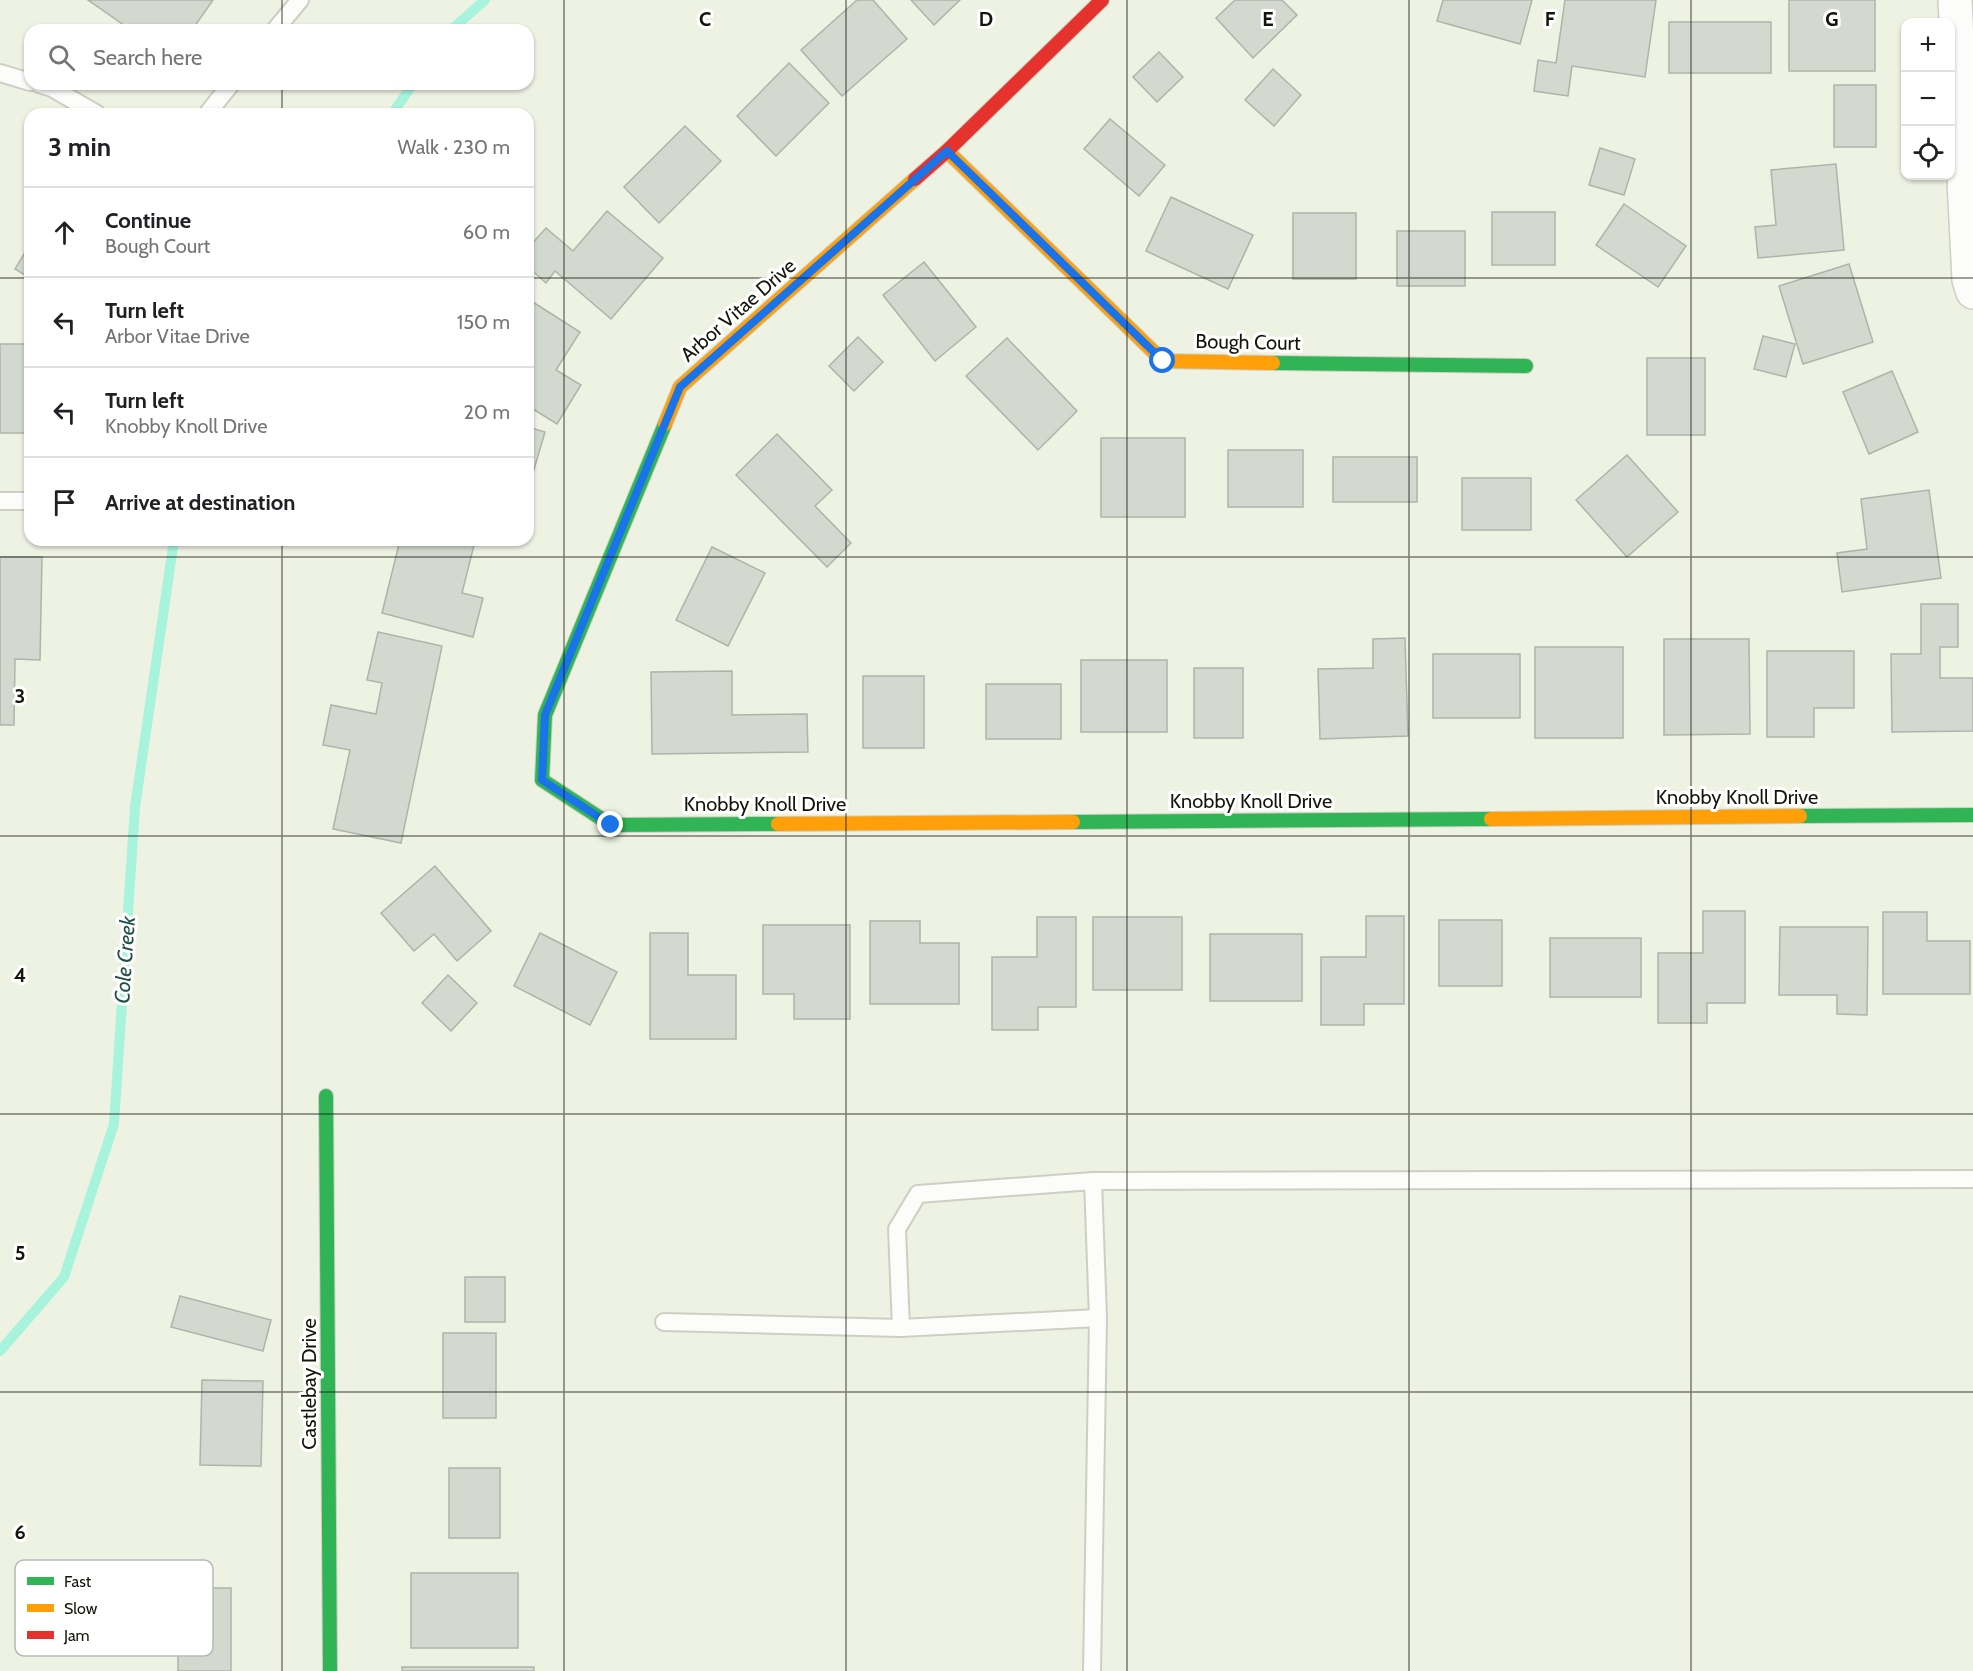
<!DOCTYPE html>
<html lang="en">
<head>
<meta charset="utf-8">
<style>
  body { margin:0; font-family:Cabin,sans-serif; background:#f2f2f2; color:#202124 }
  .controls { position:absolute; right:18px; top:18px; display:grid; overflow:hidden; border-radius:12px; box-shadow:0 2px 4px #0004 }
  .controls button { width:54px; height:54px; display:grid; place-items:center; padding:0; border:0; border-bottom:2px solid #e0e0e0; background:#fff; color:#202124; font:30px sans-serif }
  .stop { position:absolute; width:18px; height:18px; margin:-14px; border:4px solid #1a73e8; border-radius:50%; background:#fff }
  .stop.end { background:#1a73e8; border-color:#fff; box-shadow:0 2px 6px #0008 }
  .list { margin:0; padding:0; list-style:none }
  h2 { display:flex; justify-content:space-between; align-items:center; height:78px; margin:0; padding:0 24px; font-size:26px }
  h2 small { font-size:20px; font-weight:400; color:#757577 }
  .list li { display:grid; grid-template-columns:39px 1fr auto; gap:18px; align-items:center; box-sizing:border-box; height:90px; padding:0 24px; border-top:2px solid #e0e0e0 }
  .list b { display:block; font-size:22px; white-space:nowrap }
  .list p { margin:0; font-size:20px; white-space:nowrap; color:#757577 }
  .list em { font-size:20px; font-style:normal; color:#757577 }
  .icon { flex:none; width:33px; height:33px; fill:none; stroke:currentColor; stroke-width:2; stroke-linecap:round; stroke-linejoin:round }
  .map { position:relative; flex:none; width:1973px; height:1671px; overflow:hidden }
  .search { position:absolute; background:#fff; box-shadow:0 2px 4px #0004; left:24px; top:24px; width:510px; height:66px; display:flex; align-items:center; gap:15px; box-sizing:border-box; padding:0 21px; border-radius:18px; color:#757577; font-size:22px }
  .panel { position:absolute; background:#fff; box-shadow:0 2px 4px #0004; left:24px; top:108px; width:510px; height:438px; border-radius:18px }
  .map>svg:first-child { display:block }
</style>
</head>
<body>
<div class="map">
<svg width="1973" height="1671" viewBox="0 0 1973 1671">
  <rect width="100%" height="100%" fill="#eef2e2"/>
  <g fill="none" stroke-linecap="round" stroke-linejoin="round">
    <g stroke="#a7f3dc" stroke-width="10">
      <path d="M451,30L485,0"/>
      <path d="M392,114L413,84"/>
      <path d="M0,1351L64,1277L114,1124L135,807L174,540"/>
    </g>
  </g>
  <g fill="#d3d9ce" stroke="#afb4aa" stroke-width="1.5">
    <path d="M88,0H213L192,30H131Z"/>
    <path d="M857,0H873L907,39L842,96L801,50Z"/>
    <path d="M911,0H960L934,25Z"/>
    <path d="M1235,0H1282L1297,15L1253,58L1216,18Z"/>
    <path d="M1443,0H1532L1520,44L1437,21Z"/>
    <path d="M1565,0H1656L1645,77L1572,66L1568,96L1534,91L1538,60L1556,63Z"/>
    <rect x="1789" y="0" width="86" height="71"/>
    <rect x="1669" y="22" width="102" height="51"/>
    <path d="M1159,52L1183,77L1157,102L1133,77Z"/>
    <path d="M789,63L829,103L776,156L737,116Z"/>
    <path d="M1273,69L1301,95L1274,126L1245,100Z"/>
    <rect x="1834" y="85" width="42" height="62"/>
    <path d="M1110,119L1165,165L1139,196L1084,149Z"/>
    <path d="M685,126L721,161L659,223L624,187Z"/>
    <path d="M1600,148L1635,159L1624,195L1589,185Z"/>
    <path d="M1836,164L1844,250L1758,258L1755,227L1776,225L1771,170Z"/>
    <path d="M1171,197L1253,235L1228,289L1146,251Z"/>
    <path d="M1624,204L1686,246L1658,287L1596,245Z"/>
    <path d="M607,211L663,258L611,319L555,271L546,283L528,267V248L546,228L573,251Z"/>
    <rect x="1492" y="212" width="63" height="53"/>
    <rect x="1293" y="213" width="63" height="66"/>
    <rect x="1397" y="231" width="68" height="55"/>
    <path d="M30,244V278L15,269Z"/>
    <path d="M924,262L976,327L935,361L883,295Z"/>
    <path d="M1849,264L1873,342L1803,364L1779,286Z"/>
    <path d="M528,299L580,332L556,370L581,385L557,424L528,406Z"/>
    <path d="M1763,336L1795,344L1786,377L1754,369Z"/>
    <path d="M858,337L883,362L854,391L829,366Z"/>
    <path d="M1007,338L1077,411L1038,450L966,376Z"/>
    <rect x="0" y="344" width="30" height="89"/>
    <rect x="1647" y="358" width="58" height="77"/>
    <path d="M1892,371L1918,432L1869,454L1843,392Z"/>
    <path d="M528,427L545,432L528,490Z"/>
    <path d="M777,434L832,490L815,506L851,543L827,567L736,475Z"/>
    <rect x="1101" y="438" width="84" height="79"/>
    <rect x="1228" y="450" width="75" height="57"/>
    <path d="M1627,455L1678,512L1627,557L1576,500Z"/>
    <rect x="1333" y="457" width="84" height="45"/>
    <rect x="1462" y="478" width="69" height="52"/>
    <path d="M1929,490L1941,578L1842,592L1837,553L1867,549L1861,499Z"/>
    <path d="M400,540H455L474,545L462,593L483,598L473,637L382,613Z"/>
    <path d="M712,547L765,573L728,646L676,620Z"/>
    <path d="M0,557H42L40,660L15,659L14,725H0Z"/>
    <path d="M1921,604H1958V647H1940V678H1973V731L1892,732L1891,654H1921Z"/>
    <path d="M378,632L442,646L401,843L333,829L350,750L323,745L331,705L376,714L382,683L367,680Z"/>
    <path d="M1405,638L1408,736L1320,739L1318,669L1373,668V639Z"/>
    <path d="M1664,639H1749L1750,734L1664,735Z"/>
    <rect x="1535" y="647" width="88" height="91"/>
    <path d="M1767,651H1854V708H1814V737H1767Z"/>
    <rect x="1433" y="654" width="87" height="64"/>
    <rect x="1081" y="660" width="86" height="72"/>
    <rect x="1194" y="668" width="49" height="70"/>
    <path d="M732,671V715L807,714L808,752L652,754L651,672Z"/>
    <rect x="863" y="676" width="61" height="72"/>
    <rect x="986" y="684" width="75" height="55"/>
    <path d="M435,866L491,931L457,961L434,934L414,951L381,913Z"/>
    <path d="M1703,911H1745V1003H1707V1023H1658V953H1703Z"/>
    <path d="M1883,912H1927V941H1970V994H1883Z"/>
    <path d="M1366,916H1404V1004H1364V1025H1321V957H1366Z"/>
    <path d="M1037,917H1076V1007H1038V1030H992V957H1037Z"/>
    <rect x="1093" y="917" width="89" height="73"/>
    <rect x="1439" y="920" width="63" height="66"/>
    <path d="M870,921H920V943H959V1004H870Z"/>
    <path d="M763,925H850V1019H794V994H763Z"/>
    <path d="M1780,927H1868L1867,1015L1837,1014V995H1779Z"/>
    <path d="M540,933L617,972L590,1025L514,986Z"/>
    <path d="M650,933H688V975H736V1039H650Z"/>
    <rect x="1210" y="934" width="92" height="67"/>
    <rect x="1550" y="938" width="91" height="59"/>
    <path d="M448,975L477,1003L451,1031L422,1003Z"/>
    <rect x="465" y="1277" width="40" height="45"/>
    <path d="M180,1296L271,1320L263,1351L171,1327Z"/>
    <rect x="443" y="1333" width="53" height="85"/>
    <path d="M202,1380L263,1381L261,1466L200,1465Z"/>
    <rect x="449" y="1468" width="51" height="70"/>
    <rect x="411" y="1573" width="107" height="75"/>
    <rect x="178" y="1588" width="53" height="83"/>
    <rect x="402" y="1667" width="132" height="4"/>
  </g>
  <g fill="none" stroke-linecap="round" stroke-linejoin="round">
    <defs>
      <g id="lane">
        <path d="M275,30L300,0"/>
        <path d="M0,73L30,82"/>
        <path d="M39,84L52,88L97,114"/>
        <path d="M207,114L231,84"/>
        <path d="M0,501H30"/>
        <path d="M1093,1181L1098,1318"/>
        <path d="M664,1322L901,1328L897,1229L918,1194L1093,1181L1973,1179"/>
        <path d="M901,1328L1098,1318L1092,1671"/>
      </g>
      <path id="street" d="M1955,0L1969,280L1973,292"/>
      <g id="fast">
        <path d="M1273,363L1526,366"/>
        <path d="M665,424L545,715L542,780L611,825L778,824"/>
        <path d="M1800,816L1973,815"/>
        <path d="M1073,822L1491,819"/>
        <path d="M326,1096L330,1671"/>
      </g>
      <g id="slow">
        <path d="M947,151L1163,361L1273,363"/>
        <path d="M665,424L680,387L915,179"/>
        <path d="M1491,819L1800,816"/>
        <path d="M778,824L1073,822"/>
      </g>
      <path id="jam" d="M915,179L947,151L1102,0"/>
    </defs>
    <use href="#lane" stroke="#cccfc2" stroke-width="20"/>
    <use href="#street" stroke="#cccfc2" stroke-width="36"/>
    <use href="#fast" stroke="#cccfc2" stroke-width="16"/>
    <use href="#slow" stroke="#cccfc2" stroke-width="16"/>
    <use href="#jam" stroke="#cccfc2" stroke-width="16"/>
    <use href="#lane" stroke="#fcfdfb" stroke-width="16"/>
    <use href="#street" stroke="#fcfdfb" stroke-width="33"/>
    <use href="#fast" stroke="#30b455" stroke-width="14"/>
    <use href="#slow" stroke="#ff9f0a" stroke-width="14"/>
    <use href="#jam" stroke="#e5322d" stroke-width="14"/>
  </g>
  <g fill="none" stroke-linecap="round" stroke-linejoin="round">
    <path stroke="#1a73e8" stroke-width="8" d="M611,825L542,780L545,715L680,387L947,151L1163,361"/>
  </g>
  <path fill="none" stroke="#14160c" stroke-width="1.5" stroke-opacity="0.55" d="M282,0V30M564,0V1671M846,0V1671M1127,0V1671M1409,0V1671M1691,0V1671M282,84V114M0,278H30M528,278H1973M282,540V1671M0,557H1973M0,836H1973M0,1114H1973M0,1392H1973"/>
  <g text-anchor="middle" stroke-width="6" stroke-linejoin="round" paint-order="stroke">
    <g font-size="20" fill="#14160c" stroke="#fff">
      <text transform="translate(738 310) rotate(-41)" y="7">Arbor Vitae Drive</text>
      <text transform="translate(1248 342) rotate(1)" y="7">Bough Court</text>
      <text x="1737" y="804">Knobby Knoll Drive</text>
      <text x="1251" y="808">Knobby Knoll Drive</text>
      <text x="765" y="811">Knobby Knoll Drive</text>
      <text transform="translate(309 1384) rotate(-90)" y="7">Castlebay Drive</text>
    </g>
    <g font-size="21" font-style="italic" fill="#204f44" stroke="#fff">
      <text transform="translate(125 960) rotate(-86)" y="7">Cole Creek</text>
    </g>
  </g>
  <rect x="15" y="1560" width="198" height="96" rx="9" fill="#fff" stroke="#b8b9b6" stroke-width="1.5"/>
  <rect x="27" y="1577" width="27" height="8" fill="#30b455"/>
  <rect x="27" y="1604" width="27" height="8" fill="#ff9f0a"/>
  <rect x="27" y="1631" width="27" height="8" fill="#e5322d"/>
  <g font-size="16" fill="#14160c">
    <text x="64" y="1587">Fast</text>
    <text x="64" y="1614">Slow</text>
    <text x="64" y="1641">Jam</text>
  </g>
  <g font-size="20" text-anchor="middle" font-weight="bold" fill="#14160c" stroke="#fff" stroke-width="6" stroke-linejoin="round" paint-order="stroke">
    <text x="705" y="26">C</text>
    <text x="986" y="26">D</text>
    <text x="1268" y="26">E</text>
    <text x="1550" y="26">F</text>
    <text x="1832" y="26">G</text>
    <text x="20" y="703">3</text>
    <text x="20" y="982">4</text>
    <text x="20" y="1260">5</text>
    <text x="20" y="1539">6</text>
  </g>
</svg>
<div class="controls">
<button>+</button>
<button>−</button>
<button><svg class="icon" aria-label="locate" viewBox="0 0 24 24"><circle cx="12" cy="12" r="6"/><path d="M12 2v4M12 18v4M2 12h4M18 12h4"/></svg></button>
</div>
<div class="stop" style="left:1163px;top:361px"></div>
<div class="stop end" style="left:611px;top:825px"></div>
<div class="search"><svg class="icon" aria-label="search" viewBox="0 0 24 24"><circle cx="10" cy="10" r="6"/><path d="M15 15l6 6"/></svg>Search here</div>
<section class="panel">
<h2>3 min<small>Walk · 230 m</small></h2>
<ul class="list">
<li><svg class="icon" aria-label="ahead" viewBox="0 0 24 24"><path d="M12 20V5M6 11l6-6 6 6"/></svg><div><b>Continue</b><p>Bough Court</p></div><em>60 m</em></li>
<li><svg class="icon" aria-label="left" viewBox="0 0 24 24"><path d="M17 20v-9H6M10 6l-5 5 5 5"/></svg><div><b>Turn left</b><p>Arbor Vitae Drive</p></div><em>150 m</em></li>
<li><svg class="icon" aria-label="left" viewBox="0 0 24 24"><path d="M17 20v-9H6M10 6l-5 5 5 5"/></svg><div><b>Turn left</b><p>Knobby Knoll Drive</p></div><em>20 m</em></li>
<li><svg class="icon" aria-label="arrive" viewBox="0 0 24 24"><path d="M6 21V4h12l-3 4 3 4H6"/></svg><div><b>Arrive at destination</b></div></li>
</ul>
</section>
</div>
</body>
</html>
